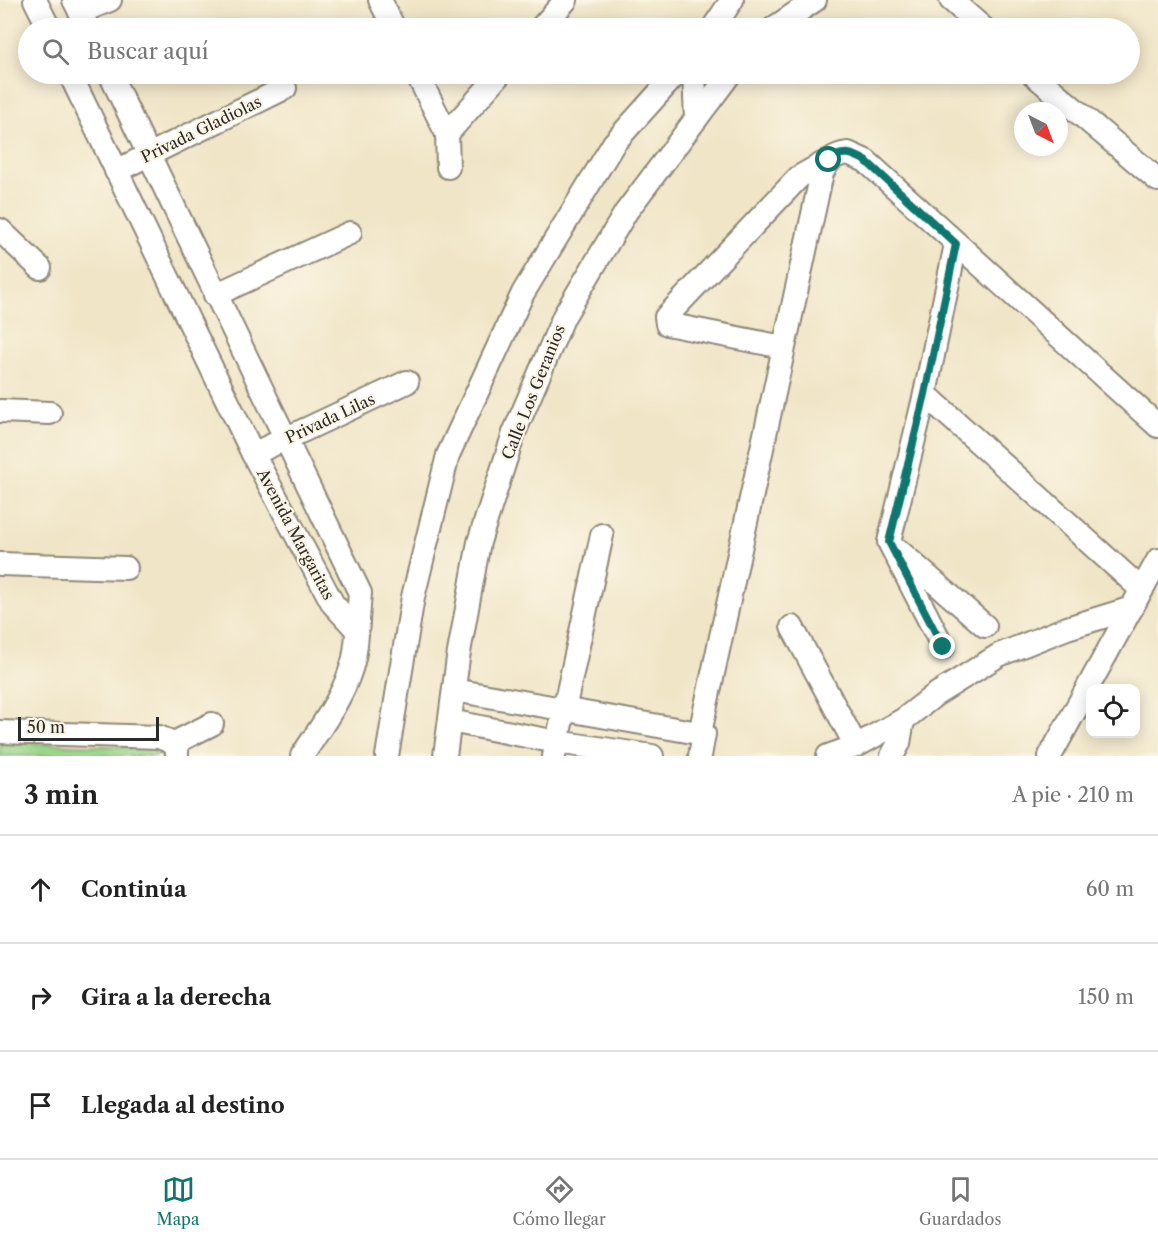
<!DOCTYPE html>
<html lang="es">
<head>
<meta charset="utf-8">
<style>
  body { margin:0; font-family:"Libre Caslon Text",serif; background:#f6f6f6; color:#222 }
  .controls { position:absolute; right:18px; bottom:18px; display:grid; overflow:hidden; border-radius:12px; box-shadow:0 3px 15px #0003 }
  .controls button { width:54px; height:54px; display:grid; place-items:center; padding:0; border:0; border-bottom:2px solid #e0e0e0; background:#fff; color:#222; font:30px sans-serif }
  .compass { position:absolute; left:1014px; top:102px; width:54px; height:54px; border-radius:50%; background:#fff; box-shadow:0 3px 15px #0003; rotate:138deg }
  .scale { position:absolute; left:18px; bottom:15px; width:141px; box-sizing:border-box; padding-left:6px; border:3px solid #2b2b2b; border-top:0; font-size:16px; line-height:21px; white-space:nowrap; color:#2b2b2b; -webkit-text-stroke:4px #fcf5e5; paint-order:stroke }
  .stop { position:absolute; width:18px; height:18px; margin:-14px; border:4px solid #0f766e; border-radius:50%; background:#fff }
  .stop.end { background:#0f766e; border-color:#fff; box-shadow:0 2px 6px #0008 }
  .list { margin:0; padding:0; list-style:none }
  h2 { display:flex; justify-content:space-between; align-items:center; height:78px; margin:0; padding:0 24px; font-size:26px }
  h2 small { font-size:20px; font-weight:400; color:#767676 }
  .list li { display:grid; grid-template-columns:39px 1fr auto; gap:18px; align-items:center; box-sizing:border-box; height:108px; padding:0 24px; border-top:2px solid #e0e0e0 }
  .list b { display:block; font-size:22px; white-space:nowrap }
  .list em { font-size:20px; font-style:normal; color:#767676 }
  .icon { flex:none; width:33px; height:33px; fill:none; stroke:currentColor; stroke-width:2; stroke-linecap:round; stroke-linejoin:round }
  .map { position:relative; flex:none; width:1158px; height:756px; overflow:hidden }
  .search { position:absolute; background:#fff; box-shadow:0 3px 15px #0003; left:18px; right:18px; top:18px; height:66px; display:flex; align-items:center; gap:15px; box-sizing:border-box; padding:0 21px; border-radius:33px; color:#767676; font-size:22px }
  .sheet { height:402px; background:#fff }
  nav { display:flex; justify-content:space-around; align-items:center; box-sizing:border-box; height:84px; border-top:2px solid #e0e0e0; background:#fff; font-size:16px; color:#767676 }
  nav a { display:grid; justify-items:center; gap:3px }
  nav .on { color:#0f766e }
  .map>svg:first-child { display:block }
</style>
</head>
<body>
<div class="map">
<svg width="1158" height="756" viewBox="0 0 1158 756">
  <rect width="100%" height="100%" fill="#fcf5e5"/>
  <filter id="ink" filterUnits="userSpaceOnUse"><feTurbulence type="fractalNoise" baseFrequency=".0167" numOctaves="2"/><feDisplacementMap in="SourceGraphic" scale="12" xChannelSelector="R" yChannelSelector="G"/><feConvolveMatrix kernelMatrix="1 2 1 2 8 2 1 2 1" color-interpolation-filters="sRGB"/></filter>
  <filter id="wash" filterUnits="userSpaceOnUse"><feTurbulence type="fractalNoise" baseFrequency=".008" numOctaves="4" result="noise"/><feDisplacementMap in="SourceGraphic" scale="24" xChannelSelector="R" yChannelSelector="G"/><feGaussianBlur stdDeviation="1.35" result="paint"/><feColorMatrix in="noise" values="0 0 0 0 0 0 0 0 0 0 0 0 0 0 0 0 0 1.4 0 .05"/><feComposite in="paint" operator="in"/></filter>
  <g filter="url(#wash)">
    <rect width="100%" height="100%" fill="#f0e5c7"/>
    <path fill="#99d58a" stroke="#62805a" stroke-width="1.5" d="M0,742L160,748L155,756H0Z"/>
  </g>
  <g filter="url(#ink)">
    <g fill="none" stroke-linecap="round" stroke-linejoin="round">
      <defs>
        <g id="minor">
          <path d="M35,0L49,28"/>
          <path d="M74,0L88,28"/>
          <path d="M380,0L394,28"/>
          <path d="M951,0L983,28"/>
          <path d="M80,12L110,0"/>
          <path d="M541,28L566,0"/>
          <path d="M713,28L732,0"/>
          <path d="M774,28L815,0"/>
          <path d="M70,74L253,454L333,604L357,630"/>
          <path d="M110,74L360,593C358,614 358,637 354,658C346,694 322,725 302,756"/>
          <path d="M417,74L447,134L500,74"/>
          <path d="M694,74L696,119"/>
          <path d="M1033,74L1158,180"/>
          <path d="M447,134L448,167"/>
          <path d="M116,171L285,88"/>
          <path d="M0,230L40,268"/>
          <path d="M215,295L350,233"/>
          <path d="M783,347L667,324L666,317L799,177L829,160"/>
          <path d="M925,394L1142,590"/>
          <path d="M0,411L50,413"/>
          <path d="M253,454L407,382"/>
          <path d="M899,551L985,626"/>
          <path d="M0,564L126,568"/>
          <path d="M792,627L856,746"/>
          <path d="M943,647L889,542L925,394L956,244"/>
          <path d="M454,690L704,734L700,756"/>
          <path d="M450,721L557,742L652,756"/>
          <path d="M0,732L159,737L174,743L177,751V756"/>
          <path d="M700,733L822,173C829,160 833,155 848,153L866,161L1158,426"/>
          <path d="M174,743L212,724"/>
          <path d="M387,756L413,597L448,455L523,293L614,143L676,74"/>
          <path d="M445,756L458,658L479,542L514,433L564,316L626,212L730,74"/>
          <path d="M554,756L602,535"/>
          <path d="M828,756L856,746L903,720L935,695L999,655L1067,628L1132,608"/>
          <path d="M892,756L899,743L903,720"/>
          <path d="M1050,756L1158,560"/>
        </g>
      </defs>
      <use href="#minor" stroke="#8e8879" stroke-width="26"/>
      <use href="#minor" stroke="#fff" stroke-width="22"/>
    </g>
  </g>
  <g fill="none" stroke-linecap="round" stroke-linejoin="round" filter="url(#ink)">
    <path stroke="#0f766e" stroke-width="8" d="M829,160C843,150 852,153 866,161L956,244L925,394L889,542L943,647"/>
  </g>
  <g text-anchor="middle" stroke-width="4.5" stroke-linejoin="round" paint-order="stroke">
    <g font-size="16" fill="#2b2b2b" stroke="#fcf5e5">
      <text transform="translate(201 129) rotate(-26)" y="6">Privada Gladiolas</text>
      <text transform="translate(533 392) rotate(-68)" y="6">Calle Los Geranios</text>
      <text transform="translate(330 418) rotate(-25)" y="6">Privada Lilas</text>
      <text transform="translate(296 534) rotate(62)" y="6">Avenida Margaritas</text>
    </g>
  </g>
</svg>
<div class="controls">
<button><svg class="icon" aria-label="locate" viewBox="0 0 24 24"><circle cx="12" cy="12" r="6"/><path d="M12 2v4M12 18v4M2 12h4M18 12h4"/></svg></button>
</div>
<svg class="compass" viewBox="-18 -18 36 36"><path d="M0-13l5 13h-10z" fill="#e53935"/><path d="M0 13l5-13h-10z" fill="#767676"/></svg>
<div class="scale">50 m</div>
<div class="stop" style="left:829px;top:160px"></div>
<div class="stop end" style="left:943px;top:647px"></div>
<div class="search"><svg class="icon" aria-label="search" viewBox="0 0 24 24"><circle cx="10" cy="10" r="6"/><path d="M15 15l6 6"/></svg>Buscar aquí</div>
</div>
<section class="sheet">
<h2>3 min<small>A pie · 210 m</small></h2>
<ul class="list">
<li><svg class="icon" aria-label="ahead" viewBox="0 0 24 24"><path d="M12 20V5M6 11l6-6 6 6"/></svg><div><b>Continúa</b></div><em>60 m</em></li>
<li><svg class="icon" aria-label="right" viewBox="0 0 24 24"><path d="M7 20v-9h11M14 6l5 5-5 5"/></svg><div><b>Gira a la derecha</b></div><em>150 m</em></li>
<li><svg class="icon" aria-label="arrive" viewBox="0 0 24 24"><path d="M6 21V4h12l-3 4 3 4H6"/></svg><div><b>Llegada al destino</b></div></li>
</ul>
</section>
<nav>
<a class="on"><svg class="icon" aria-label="map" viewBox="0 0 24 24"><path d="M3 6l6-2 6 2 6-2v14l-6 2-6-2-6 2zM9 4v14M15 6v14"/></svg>Mapa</a>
<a><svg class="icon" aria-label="directions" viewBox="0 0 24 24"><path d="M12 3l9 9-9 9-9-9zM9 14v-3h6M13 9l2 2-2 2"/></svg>Cómo llegar</a>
<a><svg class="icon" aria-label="saved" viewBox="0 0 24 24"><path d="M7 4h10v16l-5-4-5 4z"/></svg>Guardados</a>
</nav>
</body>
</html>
